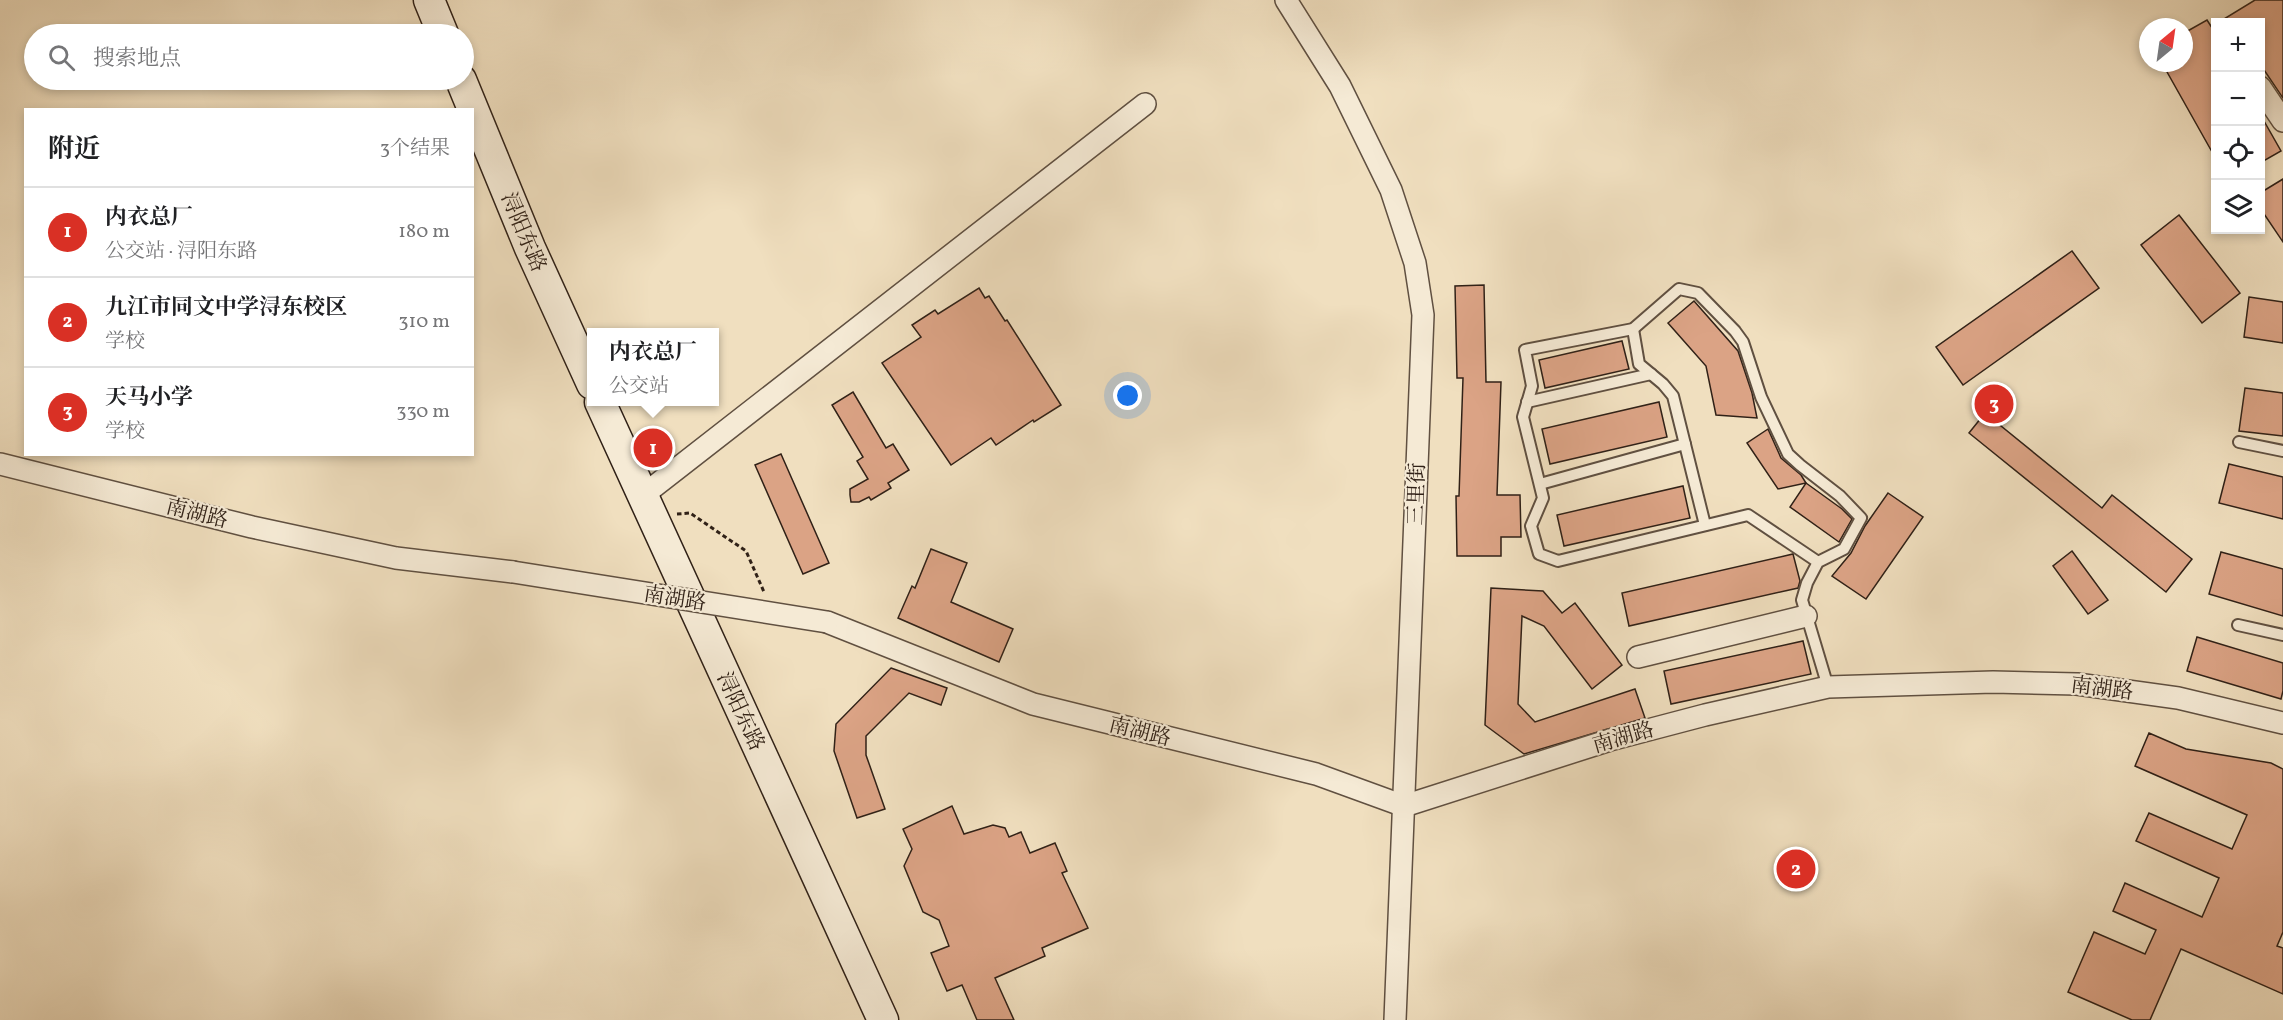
<!DOCTYPE html>
<html lang="zh">
<head>
<meta charset="utf-8">
<style>
  body { margin:0; font-family:Vollkorn,"Noto Serif SC",serif; background:#f6f6f6; color:#202124 }
  .controls { position:absolute; right:18px; top:18px; display:grid; overflow:hidden; border-radius:0px; box-shadow:0 3px 9px #0003 }
  .controls button { width:54px; height:54px; display:grid; place-items:center; padding:0; border:0; border-bottom:2px solid #e0e0e0; background:#fff; color:#202124; font:30px sans-serif }
  .compass { position:absolute; left:2139px; top:18px; width:54px; height:54px; border-radius:50%; background:#fff; box-shadow:0 3px 9px #0003; rotate:29deg }
  .you { position:absolute; left:1128px; top:396px; width:21px; height:21px; margin:-15px; border:4px solid #fff; border-radius:50%; background:#1a73e8; box-shadow:0 0 0 9px #1a73e833 }
  .badge { display:grid; place-items:center; width:39px; height:39px; border-radius:50%; background:#d93025; color:#fff; font-size:20px; font-weight:700 }
  .pin { position:absolute; translate:-50% -50%; border:3px solid #fff; box-shadow:0 2px 6px #0006 }
  .popup { position:absolute; left:587px; top:328px; width:132px; height:78px; box-sizing:border-box; display:grid; place-content:center; border-radius:0px; background:#fff; filter:drop-shadow(0 2px 4px #0005); font-size:20px; white-space:nowrap; color:#757577 }
  .popup b { font-size:22px; color:#202124 }
  .popup::after { content:''; position:absolute; left:50%; top:100%; margin-left:-12px; border:12px solid transparent; border-top-color:#fff }
  .list { margin:0; padding:0; list-style:none }
  h2 { display:flex; justify-content:space-between; align-items:center; height:78px; margin:0; padding:0 24px; font-size:26px }
  h2 small { font-size:20px; font-weight:400; color:#757577 }
  .list li { display:grid; grid-template-columns:39px 1fr auto; gap:18px; align-items:center; box-sizing:border-box; height:90px; padding:0 24px; border-top:2px solid #e0e0e0 }
  .list b { display:block; font-size:22px; white-space:nowrap }
  .list p { margin:0; font-size:20px; white-space:nowrap; color:#757577 }
  .list em { font-size:20px; font-style:normal; color:#757577 }
  .icon { flex:none; width:33px; height:33px; fill:none; stroke:currentColor; stroke-width:2; stroke-linecap:round; stroke-linejoin:round }
  .map { position:relative; flex:none; width:2283px; height:1020px; overflow:hidden }
  .search { position:absolute; background:#fff; box-shadow:0 3px 9px #0003; left:24px; top:24px; width:450px; height:66px; display:flex; align-items:center; gap:15px; box-sizing:border-box; padding:0 21px; border-radius:33px; color:#757577; font-size:22px }
  .panel { position:absolute; background:#fff; box-shadow:0 3px 9px #0003; left:24px; top:108px; width:450px; height:348px; border-radius:0px }
  .map>svg:first-child { display:block }
</style>
</head>
<body>
<div class="map">
<svg width="2283" height="1020" viewBox="0 0 2283 1020">
  <rect width="100%" height="100%" fill="#f0dfbf"/>
  <filter id="stains"><feTurbulence type="fractalNoise" baseFrequency=".00333" numOctaves="4"/><feColorMatrix values="0 0 0 0 .2 0 0 0 0 .09 0 0 0 0 .02 0 0 0 .5 -.17"/></filter>
  <radialGradient id="worn" r=".72"><stop offset=".6" stop-color="#630" stop-opacity="0"/><stop offset="1" stop-color="#630" stop-opacity=".3"/></radialGradient>
  <g fill="#dba385" stroke="#302117" stroke-width="1.5">
    <path d="M2255,0H2283V98L2260,64V22H2219Z"/>
    <path d="M2207,20L2216,34V159L2162,63H2184V33Z"/>
    <path d="M2260,114L2281,151L2260,163Z"/>
    <path d="M2283,179V242L2260,208V193Z"/>
    <path d="M2179,215L2240,293L2202,323L2141,245Z"/>
    <path d="M2072,251L2099,288L1963,385L1936,347Z"/>
    <path d="M1484,285L1486,382H1501L1497,495H1520L1521,537H1501V556H1457L1456,496H1459L1463,378H1457L1455,286Z"/>
    <path d="M979,288L985,298L989,296L1005,321L1007,320L1061,405L1034,422L1033,420L996,445L991,438L951,465L882,363L921,337L912,325L935,310L938,314Z"/>
    <path d="M2249,297L2283,302V343L2244,337Z"/>
    <path d="M1694,301L1738,351L1752,393L1757,418L1716,415L1706,366L1668,323Z"/>
    <path d="M1622,341L1629,369L1545,388L1539,360Z"/>
    <path d="M2245,388L2283,393V436L2239,431Z"/>
    <path d="M853,392L886,448L893,444L909,470L888,483L891,488L871,500L869,497L859,502H851L850,495V489L868,479L857,461L863,457L832,405Z"/>
    <path d="M1659,402L1667,437L1550,464L1542,429Z"/>
    <path d="M1985,413L2102,508L2112,495L2192,559L2166,592L1969,433Z"/>
    <path d="M1768,429L1781,458L1801,475L1806,483L1778,489L1747,443Z"/>
    <path d="M781,454L829,563L803,574L755,465Z"/>
    <path d="M2229,464L2283,477V519L2219,503Z"/>
    <path d="M1806,483L1842,509L1852,519L1839,542L1790,507Z"/>
    <path d="M1683,486L1690,518L1564,546L1557,515Z"/>
    <path d="M1888,493L1923,517L1866,599L1832,576L1851,553L1865,526Z"/>
    <path d="M931,549L967,563L951,602L1013,629L999,662L898,618L912,586L915,588Z"/>
    <path d="M2072,551L2108,600L2088,614L2053,566Z"/>
    <path d="M2221,552L2283,569V616L2209,594Z"/>
    <path d="M1793,554L1800,581L1798,588L1629,626L1622,593Z"/>
    <path d="M1491,588L1543,591L1562,613L1575,603L1622,665L1592,689L1544,626L1522,616L1518,704L1535,722L1635,689L1645,718L1524,754L1485,725Z"/>
    <path d="M2197,637L2283,663V691L2281,699L2187,671Z"/>
    <path d="M1803,641L1811,674L1671,704L1664,671Z"/>
    <path d="M891,668L947,688L941,705L909,693L866,736V755L885,809L857,818L834,751L836,724Z"/>
    <path d="M2149,733L2186,749L2271,763L2283,769V932L2277,946L2283,948V994L2181,949L2150,1020H2132L2068,992L2094,932L2145,954L2156,930L2113,911L2125,883L2202,917L2219,878L2136,841L2149,813L2232,849L2247,815L2135,766Z"/>
    <path d="M952,806L964,834L993,825L1005,828L1009,837L1021,832L1030,853L1055,843L1067,871L1062,873L1088,928L1042,948L1045,956L995,978L1014,1020H977L962,985L947,991L931,953L949,946L939,920L923,912L904,866L912,849L903,829Z"/>
  </g>
  <g fill="none" stroke-linecap="round" stroke-linejoin="round">
    <defs>
      <g id="lane">
        <path d="M1633,329L1639,364L1663,384L1673,396L1705,525"/>
        <path d="M1527,402L1651,374"/>
        <path d="M2239,442L2283,451"/>
        <path d="M1540,484L1685,444"/>
        <path d="M1818,562L1748,515L1558,561L1539,554L1531,526L1543,498L1523,417L1532,386L1525,350L1633,329L1679,289L1698,293L1735,331L1743,342L1761,397L1788,454L1800,465L1840,496L1861,518L1844,549L1818,562L1807,583L1802,600L1828,687"/>
        <path d="M2238,625L2283,635"/>
      </g>
      <g id="street">
        <path d="M1286,0L1340,86L1391,190L1415,263L1423,315L1395,1020"/>
        <path d="M2260,87L2283,121"/>
        <path d="M0,464L252,527L396,558L513,572"/>
        <path d="M642,496L1145,104"/>
        <path d="M827,622L1033,704L1316,774L1404,806L1610,740L1705,715L1828,687L1993,682L2077,684L2178,698L2283,723"/>
        <path d="M1638,657L1806,616"/>
      </g>
      <g id="secondary">
        <path d="M429,0L443,34"/>
        <path d="M461,80L530,248L592,384"/>
        <path d="M600,402L883,1020"/>
      </g>
    </defs>
    <use href="#lane" stroke="#605041" stroke-width="14"/>
    <use href="#street" stroke="#605041" stroke-width="24"/>
    <use href="#secondary" stroke="#302117" stroke-width="33"/>
    <path stroke="#302117" stroke-width="3" stroke-dasharray="4.5 3" stroke-linecap="butt" d="M677,514L690,513L746,551L764,592"/>
    <use href="#lane" stroke="#f5ead5" stroke-width="10"/>
    <use href="#street" stroke="#f5ead5" stroke-width="21"/>
    <use href="#secondary" stroke="#f5ead5" stroke-width="30"/>
    <defs>
      <path id="street-bridge" d="M513,572L827,622"/>
    </defs>
    <use href="#street-bridge" stroke="#605041" stroke-width="24" stroke-linecap="butt"/>
    <use href="#street-bridge" stroke="#f5ead5" stroke-width="21"/>
  </g>
  <g text-anchor="middle" stroke-width="4.5" stroke-linejoin="round" paint-order="stroke">
    <g font-size="21" fill="#302117" stroke="#f5ead5">
      <text transform="translate(524 232) rotate(67)" y="7">浔阳东路</text>
      <text transform="translate(1416 494) rotate(-88)" y="7">三里街</text>
      <text transform="translate(197 513) rotate(14)" y="7">南湖路</text>
      <text transform="translate(675 598) rotate(9)" y="7">南湖路</text>
      <text transform="translate(2102 688) rotate(7)" y="7">南湖路</text>
      <text transform="translate(741 711) rotate(65)" y="7">浔阳东路</text>
      <text transform="translate(1140 731) rotate(14)" y="7">南湖路</text>
      <text transform="translate(1623 737) rotate(-16)" y="7">南湖路</text>
    </g>
  </g>
  <rect width="100%" height="100%" filter="url(#stains)"/>
  <rect width="100%" height="100%" fill="url(#worn)"/>
</svg>
<div class="controls">
<button>+</button>
<button>−</button>
<button><svg class="icon" aria-label="locate" viewBox="0 0 24 24"><circle cx="12" cy="12" r="6"/><path d="M12 2v4M12 18v4M2 12h4M18 12h4"/></svg></button>
<button><svg class="icon" aria-label="layers" viewBox="0 0 24 24"><path d="M12 4l9 5-9 5-9-5zM3 14l9 5 9-5"/></svg></button>
</div>
<svg class="compass" viewBox="-18 -18 36 36"><path d="M0-13l5 13h-10z" fill="#e53935"/><path d="M0 13l5-13h-10z" fill="#757577"/></svg>
<div class="you"></div>
<div class="pin badge" style="left:653px;top:448px">1</div>
<div class="popup"><b>内衣总厂</b>公交站</div>
<div class="pin badge" style="left:1796px;top:869px">2</div>
<div class="pin badge" style="left:1994px;top:404px">3</div>
<div class="search"><svg class="icon" aria-label="search" viewBox="0 0 24 24"><circle cx="10" cy="10" r="6"/><path d="M15 15l6 6"/></svg>搜索地点</div>
<section class="panel">
<h2>附近<small>3个结果</small></h2>
<ul class="list">
<li><span class="badge">1</span><div><b>内衣总厂</b><p>公交站 · 浔阳东路</p></div><em>180 m</em></li>
<li><span class="badge">2</span><div><b>九江市同文中学浔东校区</b><p>学校</p></div><em>310 m</em></li>
<li><span class="badge">3</span><div><b>天马小学</b><p>学校</p></div><em>330 m</em></li>
</ul>
</section>
</div>
</body>
</html>
